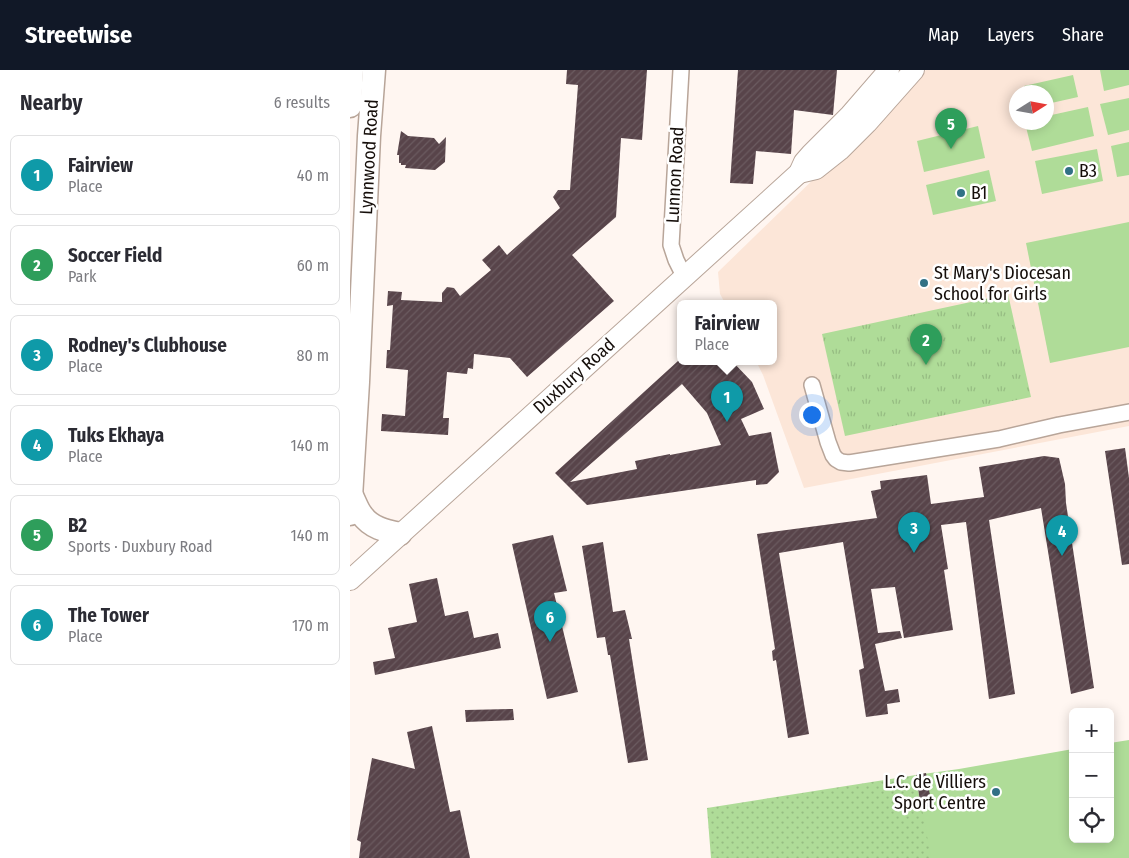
<!DOCTYPE html>
<html lang="en">
<head>
<meta charset="utf-8">
<style>
  body { margin:0; font-family:"Fira Sans Condensed",sans-serif; background:#f2f2f3; color:#2b2b33 }
  .controls { position:absolute; right:15px; bottom:15px; display:grid; overflow:hidden; border-radius:8px; box-shadow:0 2px 12px #0003 }
  .controls button { width:45px; height:45px; display:grid; place-items:center; padding:0; border:0; border-bottom:1px solid #e1e1e2; background:#fff; color:#2b2b33; font:25px sans-serif }
  .compass { position:absolute; left:659px; top:15px; width:45px; height:45px; border-radius:50%; background:#fff; box-shadow:0 2px 12px #0003; rotate:79deg }
  .you { position:absolute; left:461px; top:344px; width:18px; height:18px; margin:-12px; border:4px solid #fff; border-radius:50%; background:#1a73e8; box-shadow:0 0 0 8px #1a73e833 }
  .badge { display:grid; place-items:center; width:32px; height:32px; border-radius:50%; background:#111827; color:#fff; font-size:16px; font-weight:700 }
  .pin { position:absolute; translate:-50% -41px; filter:drop-shadow(0 1px 2px #0008) }
  .pin::after { content:''; position:absolute; top:26px; width:18px; height:15px; background:inherit; clip-path:polygon(0 0,100% 0,50% 100%) }
  .popup { position:absolute; left:327px; top:230px; width:100px; height:65px; box-sizing:border-box; display:grid; place-content:center; border-radius:8px; background:#fff; filter:drop-shadow(0 1px 4px #0005); font-size:16px; white-space:nowrap; color:#7c7c81 }
  .popup b { font-size:19px; color:#2b2b33 }
  .popup::after { content:''; position:absolute; left:50%; top:100%; margin-left:-10px; border:10px solid transparent; border-top-color:#fff }
  .list { margin:0; padding:0; list-style:none }
  h2 { display:flex; justify-content:space-between; align-items:center; height:65px; margin:0; padding:0 20px; font-size:21px }
  h2 small { font-size:16px; font-weight:400; color:#7c7c81 }
  .list li { display:grid; grid-template-columns:32px 1fr auto; gap:15px; align-items:center; box-sizing:border-box; height:80px; margin:0 10px 10px; padding:0 10px; border:1px solid #e1e1e2; border-radius:8px }
  .list b { display:block; font-size:19px; white-space:nowrap }
  .list p { margin:0; font-size:16px; white-space:nowrap; color:#7c7c81 }
  .list em { font-size:16px; font-style:normal; color:#7c7c81 }
  .icon { flex:none; width:28px; height:28px; fill:none; stroke:currentColor; stroke-width:2; stroke-linecap:round; stroke-linejoin:round }
  .map { position:relative; flex:none; width:779px; height:788px; overflow:hidden }
  header { display:flex; align-items:center; gap:30px; box-sizing:border-box; height:70px; padding:0 25px; background:#111827; color:#fff }
  header strong { font-size:24px }
  nav { display:flex; gap:28px; margin-inline-start:auto; font-size:18px }
  main { display:flex }
  aside { flex:1; background:#fff }
  .map>svg:first-child { display:block }
</style>
</head>
<body>
<header>
<strong>Streetwise</strong>
<nav><a>Map</a><a>Layers</a><a>Share</a></nav>
</header>
<main>
<aside>
<h2>Nearby<small>6 results</small></h2>
<ul class="list">
<li><span class="badge" style="background:#0f9aa8">1</span><div><b>Fairview</b><p>Place</p></div><em>40 m</em></li>
<li><span class="badge" style="background:#2e9e5b">2</span><div><b>Soccer Field</b><p>Park</p></div><em>60 m</em></li>
<li><span class="badge" style="background:#0f9aa8">3</span><div><b>Rodney's Clubhouse</b><p>Place</p></div><em>80 m</em></li>
<li><span class="badge" style="background:#0f9aa8">4</span><div><b>Tuks Ekhaya</b><p>Place</p></div><em>140 m</em></li>
<li><span class="badge" style="background:#2e9e5b">5</span><div><b>B2</b><p>Sports · Duxbury Road</p></div><em>140 m</em></li>
<li><span class="badge" style="background:#0f9aa8">6</span><div><b>The Tower</b><p>Place</p></div><em>170 m</em></li>
</ul>
</aside>
<div class="map">
<svg width="779" height="788" viewBox="0 0 779 788">
  <defs>
    <pattern id="grass-dots" width="8" height="8" patternUnits="userSpaceOnUse" patternTransform="scale(1.25)"><rect width="8" height="8" fill="#afdc98"/><path d="M2 2h.1M6 6h.1" fill="none" stroke="#96bc82" stroke-width="1.8" stroke-linecap="round"/></pattern>
    <pattern id="park-tufts" width="24" height="20" patternUnits="userSpaceOnUse" patternTransform="scale(1.25)"><rect width="24" height="20" fill="#afdc98"/><path d="M3 7l-1-3M5 7V3M7 7l1-3M15 17l-1-3M17 17v-4M19 17l1-3" fill="none" stroke="#96bc82"/></pattern>
    <pattern id="building-hatch" width="6" height="6" patternUnits="userSpaceOnUse" patternTransform="scale(1.25)"><rect width="6" height="6" fill="#58444a"/><path d="M-1 1l2-2M0 6l6-6M5 7l2-2" fill="none" stroke="#6b5b60"/></pattern>
  </defs>
  <rect width="100%" height="100%" fill="#fff6f1"/>
  <path fill="#fce6d8" fill-rule="evenodd" d="M576,0H779V356L454,418L413,305L406,291H423V233H375L370,224L368,202ZM666,22H696V52H666Z"/>
  <path fill="url(#grass-dots)" d="M566,705L571,738L620,788H361L357,738Z"/>
  <path fill="url(#park-tufts)" d="M658,224L681,327L495,366L472,264Z"/>
  <g fill="#afdc98">
    <path d="M750,0H779V15L754,21Z"/>
    <path d="M723,5L728,27L697,34L696,22H676L674,16Z"/>
    <path d="M779,28V60L758,65L750,34Z"/>
    <path d="M738,37L744,66L682,81L675,53L696,52L697,46Z"/>
    <path d="M628,56L635,88L574,102L567,71Z"/>
    <path d="M779,72V105L767,107L761,76Z"/>
    <path d="M747,79L753,111L692,124L685,91Z"/>
    <path d="M639,100L646,131L583,145L576,115Z"/>
    <path d="M779,152V277L700,293L676,173Z"/>
    <path d="M779,670V788H581L566,705L609,699L723,679V769H760V673Z"/>
  </g>
  <g fill="url(#building-hatch)" fill-rule="evenodd">
    <path d="M217,0H297L292,70L271,68L266,147L222,185L264,231L177,307L160,288L124,284L123,299L118,298L117,304L97,302L93,348H99L98,365L31,361L32,344L55,346L58,300L36,298L37,280H40L43,235L37,236L38,221L52,222L51,230L92,232V223L97,217L104,218L110,226L141,200L132,190L149,175L157,185L210,138L203,127L208,120H220L228,15L216,14Z"/>
    <path d="M388,0H487L483,45L444,40L441,84L406,81L403,114L380,113Z"/>
    <path d="M51,61L58,66L84,68L89,74L96,67L95,92L85,100L55,98L56,95H51V93H49V85H47Z"/>
    <path d="M328,291H382L402,312L414,339L391,349L399,366L421,362L429,402L417,414L406,415V410L237,435L205,403ZM332,314L357,343L371,375L320,385V384L285,391L287,399L220,412Z"/>
    <path d="M775,378L779,408V494L772,495L755,381Z"/>
    <path d="M694,386L709,388L715,414L716,433L744,618L721,624L691,438L639,450L665,624L639,629L616,452L591,455L598,499L594,500L603,560L554,568L545,517L521,519L528,563L550,561L552,568L525,574L535,621L548,619L550,632L537,634L538,644L516,647L509,600L514,598L493,472L429,483L459,664L438,668L426,590L423,591L422,581L425,579L407,464L527,448L521,421L531,419L530,411L577,405L581,434L634,427L629,397Z"/>
    <path d="M203,465L217,521L204,523L228,622L197,629L162,474Z"/>
    <path d="M253,472L263,542L275,540L282,569H279L298,690L278,693L260,585H258L255,567L247,568L232,476Z"/>
    <path d="M87,508L95,546L118,541L124,568L148,563L151,578L25,605L23,592L45,588L38,558L67,552L59,514Z"/>
    <path d="M163,639L164,650L116,652L115,640Z"/>
    <path d="M82,656L100,742L110,740L120,788H9L11,772L7,770L22,688L65,699L57,662Z"/>
    <path d="M576,703L582,736L571,738L566,705Z"/>
  </g>
  <g fill="none" stroke-linecap="round" stroke-linejoin="round">
    <defs>
      <g id="minor">
        <path d="M331,0L321,175L326,190L334,206"/>
        <path d="M462,315L478,372L483,385L486,389L491,392L499,393L649,369L709,355L779,342"/>
      </g>
      <g id="secondary">
        <path d="M449,103L466,99L490,80L517,53L564,0"/>
        <path d="M0,510L449,103L454,92L461,84L500,45L539,0"/>
      </g>
      <g id="primary">
        <path d="M0,36L2,0"/>
        <path d="M1,424C5,431 7,439 12,445C21,458 36,461 50,464"/>
        <path d="M0,444L8,312L19,66L24,0"/>
      </g>
    </defs>
    <use href="#minor" stroke="#b8a599" stroke-width="18"/>
    <use href="#secondary" stroke="#b8a599" stroke-width="22"/>
    <use href="#primary" stroke="#b8a599" stroke-width="25"/>
    <use href="#minor" stroke="#fff" stroke-width="15"/>
    <use href="#secondary" stroke="#fff" stroke-width="20"/>
    <use href="#primary" stroke="#fff" stroke-width="22"/>
  </g>
  <g fill="#317185" stroke="#fff" stroke-width="2">
    <circle cx="719" cy="101" r="5"/>
    <circle cx="611" cy="123" r="5"/>
    <circle cx="574" cy="213" r="5"/>
    <circle cx="646" cy="722" r="5"/>
  </g>
  <g text-anchor="middle" stroke-width="5" stroke-linejoin="round" paint-order="stroke">
    <g font-size="18" fill="#150e0a" stroke="#fff">
      <text transform="translate(19 87) rotate(-87)" y="6">Lynnwood Road</text>
      <text transform="translate(325 105) rotate(-87)" y="6">Lunnon Road</text>
      <text transform="translate(224 306) rotate(-42)" y="6">Duxbury Road</text>
    </g>
    <g font-size="18" fill="#150e0a" stroke="#fff" text-anchor="start">
      <text x="729" y="107">B3</text>
      <text x="621" y="129">B1</text>
      <text x="584" y="209">St Mary's Diocesan<tspan x="584" dy="21">School for Girls</tspan></text>
      <text x="636" y="718" text-anchor="end">L.C. de Villiers<tspan x="636" dy="21">Sport Centre</tspan></text>
    </g>
  </g>
</svg>
<div class="controls">
<button>+</button>
<button>−</button>
<button><svg class="icon" aria-label="locate" viewBox="0 0 24 24"><circle cx="12" cy="12" r="6"/><path d="M12 2v4M12 18v4M2 12h4M18 12h4"/></svg></button>
</div>
<svg class="compass" viewBox="-18 -18 36 36"><path d="M0-13l5 13h-10z" fill="#e53935"/><path d="M0 13l5-13h-10z" fill="#7c7c81"/></svg>
<div class="you"></div>
<div class="pin badge" style="left:377px;top:352px;background:#0f9aa8">1</div>
<div class="popup"><b>Fairview</b>Place</div>
<div class="pin badge" style="left:576px;top:295px;background:#2e9e5b">2</div>
<div class="pin badge" style="left:564px;top:483px;background:#0f9aa8">3</div>
<div class="pin badge" style="left:712px;top:486px;background:#0f9aa8">4</div>
<div class="pin badge" style="left:601px;top:79px;background:#2e9e5b">5</div>
<div class="pin badge" style="left:200px;top:572px;background:#0f9aa8">6</div>
</div>
</main>
</body>
</html>
